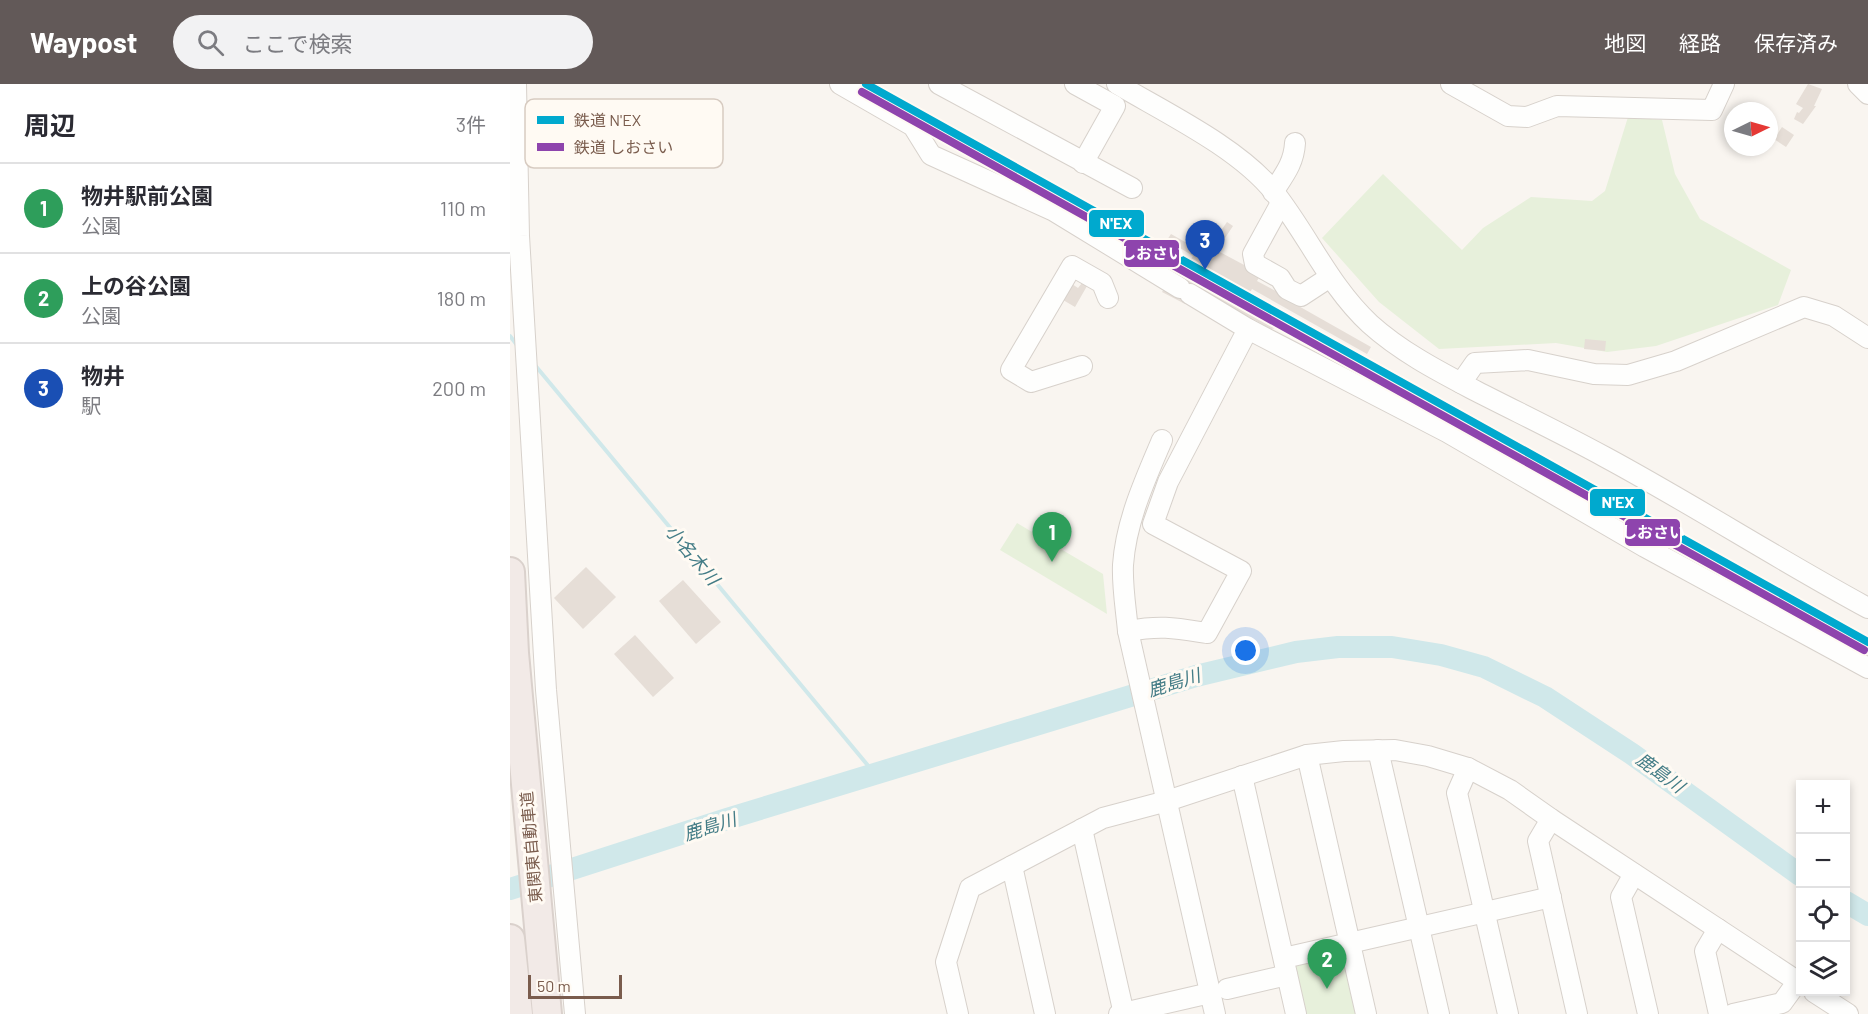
<!DOCTYPE html>
<html lang="ja">
<head>
<meta charset="utf-8">
<style>
  body { margin:0; font-family:Barlow,"Noto Sans JP",sans-serif; background:#f2f2f3; color:#2b2b33 }
  .controls { position:absolute; right:18px; bottom:18px; display:grid; overflow:hidden; border-radius:0px; box-shadow:0 3px 9px #0003 }
  .controls button { width:54px; height:54px; display:grid; place-items:center; padding:0; border:0; border-bottom:2px solid #e1e1e2; background:#fff; color:#2b2b33; font:30px sans-serif }
  .compass { position:absolute; left:1214px; top:18px; width:54px; height:54px; border-radius:50%; background:#fff; box-shadow:0 3px 9px #0003; rotate:85deg }
  .scale { position:absolute; left:18px; bottom:15px; width:94px; box-sizing:border-box; padding-left:6px; border:3px solid #7a5c4d; border-top:0; font-size:16px; line-height:21px; white-space:nowrap; color:#7a5c4d; -webkit-text-stroke:4px #fffaf3; paint-order:stroke }
  .you { position:absolute; left:736px; top:567px; width:21px; height:21px; margin:-15px; border:4px solid #fff; border-radius:50%; background:#1a73e8; box-shadow:0 0 0 9px #1a73e833 }
  .badge { display:grid; place-items:center; width:39px; height:39px; border-radius:50%; background:#625958; color:#fff; font-size:20px; font-weight:700 }
  .pin { position:absolute; translate:-50% -50px; filter:drop-shadow(0 2px 3px #0008) }
  .pin::after { content:''; position:absolute; top:32px; width:21px; height:18px; background:inherit; clip-path:polygon(0 0,100% 0,50% 100%) }
  .list { margin:0; padding:0; list-style:none }
  h2 { display:flex; justify-content:space-between; align-items:center; height:78px; margin:0; padding:0 24px; font-size:26px }
  h2 small { font-size:20px; font-weight:400; color:#7c7c81 }
  .list li { display:grid; grid-template-columns:39px 1fr auto; gap:18px; align-items:center; box-sizing:border-box; height:90px; padding:0 24px; border-top:2px solid #e1e1e2 }
  .list b { display:block; font-size:22px; white-space:nowrap }
  .list p { margin:0; font-size:20px; white-space:nowrap; color:#7c7c81 }
  .list em { font-size:20px; font-style:normal; color:#7c7c81 }
  .icon { flex:none; width:33px; height:33px; fill:none; stroke:currentColor; stroke-width:2; stroke-linecap:round; stroke-linejoin:round }
  .map { position:relative; flex:none; width:1358px; height:930px; overflow:hidden }
  header { display:flex; align-items:center; gap:36px; box-sizing:border-box; height:84px; padding:0 30px; background:#625958; color:#fff }
  header strong { font-size:28px }
  nav { display:flex; gap:33px; margin-inline-start:auto; font-size:21px }
  .search { width:420px; height:54px; background:#f2f2f3; display:flex; align-items:center; gap:15px; box-sizing:border-box; padding:0 21px; border-radius:33px; color:#7c7c81; font-size:22px }
  main { display:flex }
  aside { flex:1; background:#fff }
  .map>svg:first-child { display:block }
</style>
</head>
<body>
<header>
<strong>Waypost</strong>
<div class="search"><svg class="icon" aria-label="search" viewBox="0 0 24 24"><circle cx="10" cy="10" r="6"/><path d="M15 15l6 6"/></svg>ここで検索</div>
<nav><a>地図</a><a>経路</a><a>保存済み</a></nav>
</header>
<main>
<aside>
<h2>周辺<small>3件</small></h2>
<ul class="list">
<li><span class="badge" style="background:#2e9e5b">1</span><div><b>物井駅前公園</b><p>公園</p></div><em>110 m</em></li>
<li><span class="badge" style="background:#2e9e5b">2</span><div><b>上の谷公園</b><p>公園</p></div><em>180 m</em></li>
<li><span class="badge" style="background:#1a4fb4">3</span><div><b>物井</b><p>駅</p></div><em>200 m</em></li>
</ul>
</aside>
<div class="map">
<svg width="1358" height="930" viewBox="0 0 1358 930">
  <rect width="100%" height="100%" fill="#f9f5f0"/>
  <g fill="#e7f0db">
    <path d="M1118,33L1152,36L1165,90L1190,135L1281,186L1268,221L1146,262L1097,268L1046,259L929,265L869,218L812,154L873,90L952,166L973,144L1021,113L1082,117L1095,107Z"/>
    <path d="M507,439L593,490L597,530L490,466Z"/>
    <path d="M835,869L849,930H796L785,881Z"/>
  </g>
  <g fill="none" stroke-linecap="round" stroke-linejoin="round">
    <g stroke="#d0e8ea" stroke-width="4">
      <path d="M0,252L7,261"/>
      <path d="M24,280L365,690"/>
    </g>
    <g stroke="#d0e8ea" stroke-width="22">
      <path d="M0,805L217,735L686,592L786,568L828,563H882L931,571L974,583L1035,613L1122,670L1290,791"/>
      <path d="M1336,818L1358,831"/>
    </g>
  </g>
  <g fill="#e6ded7">
    <path d="M1298,0L1312,5L1304,22H1306L1293,40L1284,35L1287,28L1289,29L1293,24L1286,20Z"/>
    <path d="M1272,43L1284,51L1276,63L1264,55Z"/>
    <path d="M717,138L723,142L703,172L704,173L708,167L751,190L747,197L781,215L785,220L861,263L857,270L742,205L737,214L853,280L849,286L771,243L761,245L697,210L682,206L675,220L652,208L655,203L667,209L676,194L672,191L674,189L648,174L653,167L677,181L683,172L657,156L661,150L691,167L681,160L684,155L693,162L698,155L703,158Z"/>
    <path d="M572,199L577,202L565,223L553,216L562,200L568,204Z"/>
    <path d="M1075,255L1096,257L1095,267L1074,265Z"/>
    <path d="M76,483L106,513L73,545L44,514Z"/>
    <path d="M173,496L211,538L186,560L149,517Z"/>
    <path d="M125,551L164,594L143,613L104,570Z"/>
  </g>
  <g fill="none" stroke-linecap="round" stroke-linejoin="round">
    <defs>
      <g id="minor">
        <path d="M6,0L9,152L36,606L65,930"/>
        <path d="M330,0L403,42L421,71L544,127L670,204"/>
        <path d="M429,0L622,104"/>
        <path d="M565,0L605,22L573,79"/>
        <path d="M607,0C656,29 729,64 764,108C798,151 819,202 860,240C891,268 930,288 966,307C1009,329 1053,350 1095,373C1184,421 1269,476 1358,524"/>
        <path d="M941,0L998,32L1017,33L1047,22L1202,26L1214,0"/>
        <path d="M1348,0L1358,10"/>
        <path d="M763,108C774,91 784,79 785,59"/>
        <path d="M771,119L743,170L745,180L770,194L777,205L791,212L820,193"/>
        <path d="M680,210L738,245L937,348L1135,463L1358,584"/>
        <path d="M572,282L521,298L501,286L562,182L592,199L598,214"/>
        <path d="M951,299L965,279L1018,276L1084,290L1118,291L1166,277L1294,223L1324,232L1358,254"/>
        <path d="M652,356C635,396 616,437 613,481C612,502 616,525 618,547L705,930"/>
        <path d="M618,547C651,541 665,544 697,549L731,487L643,440L658,398L738,245"/>
        <path d="M868,666L929,930"/>
        <path d="M797,671L856,930"/>
        <path d="M958,684L947,709L998,930"/>
        <path d="M732,692L786,930"/>
        <path d="M1041,735L1028,757L1067,930"/>
        <path d="M572,745L614,930"/>
        <path d="M502,782L535,930"/>
        <path d="M1124,790L1111,813L1138,930"/>
        <path d="M1208,845L1195,867L1209,930"/>
        <path d="M774,874L1041,813"/>
        <path d="M717,905L777,891"/>
        <path d="M1304,908L1338,930"/>
        <path d="M448,930L436,878L460,804L593,734L657,717L797,671L834,667L885,666L918,672L958,684L1000,706L1041,735L1290,899"/>
        <path d="M609,930L700,909"/>
        <path d="M1223,930L1272,919L1288,897"/>
      </g>
      <g id="highway">
        <path d="M0,488L4,569L37,930"/>
        <path d="M0,855L8,930"/>
      </g>
    </defs>
    <use href="#minor" stroke="#d7d1cb" stroke-width="22"/>
    <use href="#highway" stroke="#dad1cc" stroke-width="32"/>
    <use href="#minor" stroke="#fefefd" stroke-width="20"/>
    <use href="#highway" stroke="#f2eae7" stroke-width="28"/>
    <defs>
      <path id="rail-1" d="M356,0L1358,558"/>
      <path id="rail-2" d="M352,8L1354,566"/>
    </defs>
    <use href="#rail-1" stroke="#fffaf3" stroke-width="12"/>
    <use href="#rail-2" stroke="#fffaf3" stroke-width="12"/>
    <use href="#rail-1" stroke="#00a9ce" stroke-width="8"/>
    <use href="#rail-2" stroke="#8e44ad" stroke-width="8"/>
  </g>
  <g text-anchor="middle" stroke-width="6" stroke-linejoin="round" paint-order="stroke">
    <g font-size="16" fill="#7a5c4d" stroke="#fffaf3">
      <text transform="translate(21 763) rotate(-95)" y="6">東関東自動車道</text>
    </g>
    <g font-size="18" font-style="italic" fill="#437c86" stroke="#fffaf3">
      <text transform="translate(182 471) rotate(50)" y="6">小名木川</text>
      <text transform="translate(664 599) rotate(-17)" y="6">鹿島川</text>
      <text transform="translate(1150 689) rotate(36)" y="6">鹿島川</text>
      <text transform="translate(200 743) rotate(-17)" y="6">鹿島川</text>
    </g>
  </g>
  <rect x="15" y="15" width="198" height="69" rx="9" fill="#fffaf3" stroke="#d7cbc1" stroke-width="1.5"/>
  <rect x="27" y="32" width="27" height="8" fill="#00a9ce"/>
  <rect x="27" y="59" width="27" height="8" fill="#8e44ad"/>
  <g font-size="16" fill="#7a5c4d">
    <text x="64" y="42">鉄道 N'EX</text>
    <text x="64" y="69">鉄道 しおさい</text>
  </g>
  <g stroke="#fffaf3" stroke-width="2">
    <rect x="578" y="125" width="57" height="29" rx="6" fill="#00a9ce"/>
    <rect x="613" y="155" width="57" height="29" rx="6" fill="#8e44ad"/>
    <rect x="1079" y="404" width="57" height="29" rx="6" fill="#00a9ce"/>
    <rect x="1114" y="434" width="57" height="29" rx="6" fill="#8e44ad"/>
  </g>
  <g font-size="16" text-anchor="middle" font-weight="bold" fill="#fff">
    <text x="606" y="145">N'EX</text>
    <text x="642" y="175">しおさい</text>
    <text x="1108" y="424">N'EX</text>
    <text x="1143" y="454">しおさい</text>
  </g>
</svg>
<div class="controls">
<button>+</button>
<button>−</button>
<button><svg class="icon" aria-label="locate" viewBox="0 0 24 24"><circle cx="12" cy="12" r="6"/><path d="M12 2v4M12 18v4M2 12h4M18 12h4"/></svg></button>
<button><svg class="icon" aria-label="layers" viewBox="0 0 24 24"><path d="M12 4l9 5-9 5-9-5zM3 14l9 5 9-5"/></svg></button>
</div>
<svg class="compass" viewBox="-18 -18 36 36"><path d="M0-13l5 13h-10z" fill="#e53935"/><path d="M0 13l5-13h-10z" fill="#7c7c81"/></svg>
<div class="scale">50 m</div>
<div class="you"></div>
<div class="pin badge" style="left:542px;top:478px;background:#2e9e5b">1</div>
<div class="pin badge" style="left:817px;top:905px;background:#2e9e5b">2</div>
<div class="pin badge" style="left:695px;top:186px;background:#1a4fb4">3</div>
</div>
</main>
</body>
</html>
